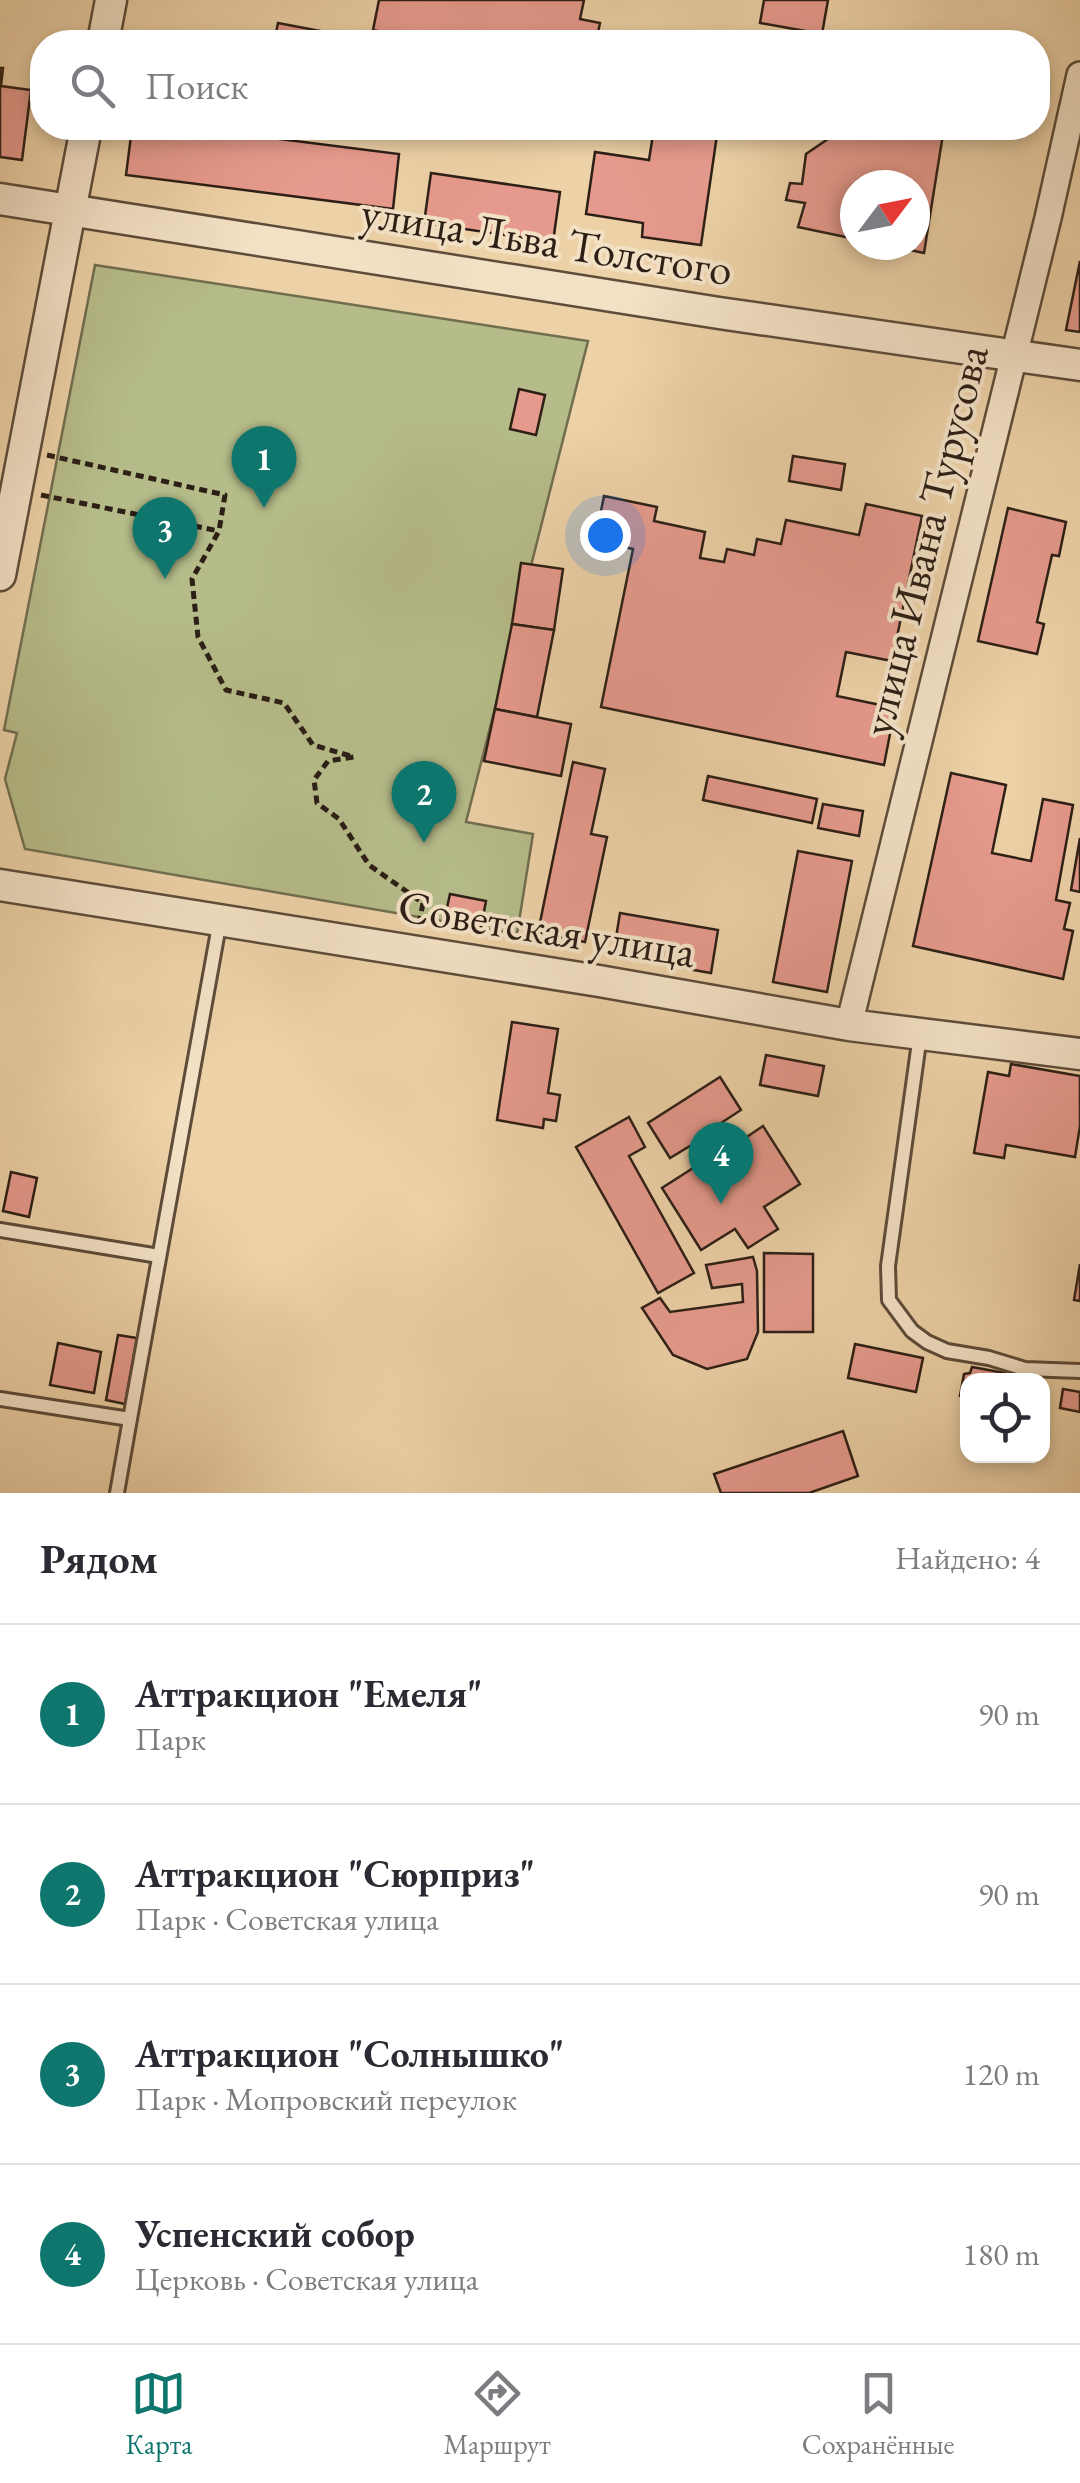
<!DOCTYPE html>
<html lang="ru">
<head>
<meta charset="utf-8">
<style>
  body { margin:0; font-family:"EB Garamond",serif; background:#f7f7f7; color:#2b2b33 }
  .controls { position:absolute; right:30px; bottom:30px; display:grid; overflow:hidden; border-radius:20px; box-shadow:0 5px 15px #0003 }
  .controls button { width:90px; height:90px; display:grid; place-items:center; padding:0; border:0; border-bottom:2px solid #e1e1e2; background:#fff; color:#2b2b33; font:50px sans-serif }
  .compass { position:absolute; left:840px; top:170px; width:90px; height:90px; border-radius:50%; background:#fff; box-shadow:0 5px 15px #0003; rotate:58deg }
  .you { position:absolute; left:605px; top:535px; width:35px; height:35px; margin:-25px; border:8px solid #fff; border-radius:50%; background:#1a73e8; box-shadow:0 0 0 15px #1a73e833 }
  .badge { display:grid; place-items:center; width:65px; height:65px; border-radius:50%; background:#0f766e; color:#fff; font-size:32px; font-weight:700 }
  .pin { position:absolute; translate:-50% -82px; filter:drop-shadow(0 2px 5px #0008) }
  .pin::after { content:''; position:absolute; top:52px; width:35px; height:30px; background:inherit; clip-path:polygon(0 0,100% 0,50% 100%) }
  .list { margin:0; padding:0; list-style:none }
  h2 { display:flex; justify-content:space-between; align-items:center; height:130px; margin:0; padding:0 40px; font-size:42px }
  h2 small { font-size:32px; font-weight:400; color:#7c7c81 }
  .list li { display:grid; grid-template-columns:65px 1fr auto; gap:30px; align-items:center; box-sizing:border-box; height:180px; padding:0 40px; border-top:2px solid #e1e1e2 }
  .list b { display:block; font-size:38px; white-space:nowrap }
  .list p { margin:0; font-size:32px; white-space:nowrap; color:#7c7c81 }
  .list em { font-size:32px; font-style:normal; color:#7c7c81 }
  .icon { flex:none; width:55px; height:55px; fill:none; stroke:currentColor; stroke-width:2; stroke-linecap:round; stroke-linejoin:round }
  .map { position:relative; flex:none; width:1080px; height:1493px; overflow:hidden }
  .search { position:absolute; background:#fff; box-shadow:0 5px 15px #0003; left:30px; right:30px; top:30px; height:110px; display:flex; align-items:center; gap:25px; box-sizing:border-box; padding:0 35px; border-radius:40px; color:#7c7c81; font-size:38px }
  .sheet { height:850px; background:#fff }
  nav { display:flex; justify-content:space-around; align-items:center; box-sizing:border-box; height:140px; border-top:2px solid #e1e1e2; background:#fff; font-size:28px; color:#7c7c81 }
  nav a { display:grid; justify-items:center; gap:5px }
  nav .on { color:#0f766e }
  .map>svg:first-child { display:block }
</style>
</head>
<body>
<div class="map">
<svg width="1080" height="1493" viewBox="0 0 1080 1493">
  <rect width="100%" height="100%" fill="#edd1a7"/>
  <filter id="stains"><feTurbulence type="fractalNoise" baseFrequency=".002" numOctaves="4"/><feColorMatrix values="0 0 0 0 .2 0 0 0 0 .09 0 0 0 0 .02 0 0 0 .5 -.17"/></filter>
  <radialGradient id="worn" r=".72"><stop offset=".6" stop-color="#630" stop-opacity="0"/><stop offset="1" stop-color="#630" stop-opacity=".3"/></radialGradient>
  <path fill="#b5bc89" stroke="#716e50" stroke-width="2.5" d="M95,265L588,341L466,822L533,834L517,934L25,849L5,779L17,733L4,730Z"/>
  <g fill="#e69a8d" stroke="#2d1f16" stroke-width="2.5">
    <path d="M379,0H584L580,19L600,23L596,42H570L536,35L535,42H428L373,30Z"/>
    <path d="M764,0H828L822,34L760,23Z"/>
    <path d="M278,23L378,42H274Z"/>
    <path d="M0,68H3L1,86L31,90L22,160L0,157Z"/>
    <path d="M132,128H193L399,154L393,209L126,175Z"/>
    <path d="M654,128H718L701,245L642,237L643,223L586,214L595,152L649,160Z"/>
    <path d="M844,128H944L924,253L886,245H915V185H855V239L798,227L805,203L786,200L790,183L802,184L806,154Z"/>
    <path d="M431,173L560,192L553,242L424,223Z"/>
    <path d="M1080,261V332L1066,330Z"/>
    <path d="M519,389L545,395L536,435L510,429Z"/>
    <path d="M793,456L845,464L841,490L789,481Z"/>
    <path d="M604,496L657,507L654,521L705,532L700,558L724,562L727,549L754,555L757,539L781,544L786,520L859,535L866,504L922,516L892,661L846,652L837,696L895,708L884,765L601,707L633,549L595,541Z"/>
    <path d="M1008,508L1066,522L1059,556L1052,555L1037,622L1044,624L1037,654L978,641Z"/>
    <path d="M521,563L563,569L554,630L512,624Z"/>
    <path d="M512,624L554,630L537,717L495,709Z"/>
    <path d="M495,709L571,724L561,776L484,761Z"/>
    <path d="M573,762L605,769L591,834L607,837L585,942L538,932Z"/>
    <path d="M951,773L1006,785L992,853L1031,861L1043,799L1073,805L1056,900L1070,903L1064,929L1073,931L1063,979L913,946Z"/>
    <path d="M708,776L817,799L812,823L703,800Z"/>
    <path d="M823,804L863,811L859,836L818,828Z"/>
    <path d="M1080,838V892L1071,890Z"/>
    <path d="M798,851L852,861L827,992L773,982Z"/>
    <path d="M450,894L486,901L481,928L444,921Z"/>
    <path d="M620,913L718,930L711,973L613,956Z"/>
    <path d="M512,1022L558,1029L548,1093L560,1095L556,1121L544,1119L543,1128L497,1120Z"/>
    <path d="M766,1055L824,1066L818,1096L760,1085Z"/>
    <path d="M1011,1064L1080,1076V1126L1075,1157L1006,1145L1004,1158L974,1153L988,1072L1009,1076Z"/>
    <path d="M720,1077L741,1110L721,1123L735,1145L763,1126L800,1184L764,1207L778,1229L748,1248L735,1229L701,1250L662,1188L701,1163L690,1146L670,1158L648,1123Z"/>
    <path d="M629,1117L645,1147L629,1156L694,1273L658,1293L576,1147Z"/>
    <path d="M11,1172L37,1178L29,1217L3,1211Z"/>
    <path d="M764,1253L813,1254V1332H764Z"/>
    <path d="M753,1257L757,1271L758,1332L747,1359L707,1369L673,1355L642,1308L660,1298L670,1312L743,1302L742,1284L712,1288L706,1265Z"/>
    <path d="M1080,1264V1301L1074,1300Z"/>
    <path d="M118,1335L137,1338L125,1404L106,1400Z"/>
    <path d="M58,1343L101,1352L94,1393L50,1385Z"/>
    <path d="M855,1344L923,1358L916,1392L848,1378Z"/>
    <path d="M972,1367L1005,1373L1003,1380H968V1397L960,1396L964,1374L970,1373Z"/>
    <path d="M1063,1389L1080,1392V1412L1060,1408Z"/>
    <path d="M843,1431L858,1476L809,1493H721L714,1474Z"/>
  </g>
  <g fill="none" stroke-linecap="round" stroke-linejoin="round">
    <defs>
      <g id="service">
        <path d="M920,1035L888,1266L889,1300L912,1331L927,1342L947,1351L989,1358L1025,1369L1080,1371"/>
        <path d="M0,1230L159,1256"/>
        <path d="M0,1399L130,1419L220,920"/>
        <path d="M117,1493L130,1419"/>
      </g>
      <path id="minor" d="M849,1025L1048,218L1080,75"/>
      <g id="tertiary">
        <path d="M103,42L111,0"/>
        <path d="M0,199L719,313L1080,365"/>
        <path d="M0,575L86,128"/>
        <path d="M0,885L599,981L849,1025L1080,1054"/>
      </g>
    </defs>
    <use href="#service" stroke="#5d4c3a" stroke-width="18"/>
    <use href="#minor" stroke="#5d4c3a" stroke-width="30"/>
    <use href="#tertiary" stroke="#5d4c3a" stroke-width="35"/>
    <g stroke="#2d1f16" stroke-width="5" stroke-dasharray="8 5" stroke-linecap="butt">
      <path d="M47,455L225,495L219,531L192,579L198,637L226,690L284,703L313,745L354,757L328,761L314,780L317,803L339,819L369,865L423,903L419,924"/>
      <path d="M41,495L219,531"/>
    </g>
    <use href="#service" stroke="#f3e1c6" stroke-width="12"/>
    <use href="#minor" stroke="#f3e1c6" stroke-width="25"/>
    <use href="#tertiary" stroke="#f3e1c6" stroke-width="30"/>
  </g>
  <g text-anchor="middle" stroke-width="8" stroke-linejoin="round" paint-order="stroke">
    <g font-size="45" fill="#2d1f16" stroke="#f3e1c6">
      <text transform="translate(547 240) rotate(9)" y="16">улица Льва Толстого</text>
      <text transform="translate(924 540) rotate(-76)" y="16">улица Ивана Турусова</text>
      <text transform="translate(547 928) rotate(9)" y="16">Советская улица</text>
    </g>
  </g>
  <rect width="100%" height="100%" filter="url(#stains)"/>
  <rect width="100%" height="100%" fill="url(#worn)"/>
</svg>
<div class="controls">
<button><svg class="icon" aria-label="locate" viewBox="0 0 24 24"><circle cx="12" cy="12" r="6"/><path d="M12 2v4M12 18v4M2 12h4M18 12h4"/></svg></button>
</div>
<svg class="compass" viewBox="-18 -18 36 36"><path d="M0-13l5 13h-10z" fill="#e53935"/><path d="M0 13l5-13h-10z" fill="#7c7c81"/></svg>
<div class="you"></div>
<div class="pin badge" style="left:264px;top:508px">1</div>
<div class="pin badge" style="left:424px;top:843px">2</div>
<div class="pin badge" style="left:165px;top:579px">3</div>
<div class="pin badge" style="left:721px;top:1204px">4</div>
<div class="search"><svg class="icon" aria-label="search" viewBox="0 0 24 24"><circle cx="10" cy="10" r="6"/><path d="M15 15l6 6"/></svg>Поиск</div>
</div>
<section class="sheet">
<h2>Рядом<small>Найдено: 4</small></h2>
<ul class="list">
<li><span class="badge">1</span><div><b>Аттракцион &quot;Емеля&quot;</b><p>Парк</p></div><em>90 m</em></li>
<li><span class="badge">2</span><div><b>Аттракцион &quot;Сюрприз&quot;</b><p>Парк · Советская улица</p></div><em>90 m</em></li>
<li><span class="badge">3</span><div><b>Аттракцион &quot;Солнышко&quot;</b><p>Парк · Мопровский переулок</p></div><em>120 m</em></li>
<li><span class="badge">4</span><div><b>Успенский собор</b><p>Церковь · Советская улица</p></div><em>180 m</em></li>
</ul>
</section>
<nav>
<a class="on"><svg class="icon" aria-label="map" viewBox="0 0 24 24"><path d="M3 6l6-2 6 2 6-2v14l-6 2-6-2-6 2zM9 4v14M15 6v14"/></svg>Карта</a>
<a><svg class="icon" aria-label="directions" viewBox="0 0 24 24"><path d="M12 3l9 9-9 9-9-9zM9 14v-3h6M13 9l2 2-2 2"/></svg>Маршрут</a>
<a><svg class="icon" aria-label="saved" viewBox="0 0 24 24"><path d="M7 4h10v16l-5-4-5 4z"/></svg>Сохранённые</a>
</nav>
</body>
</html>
